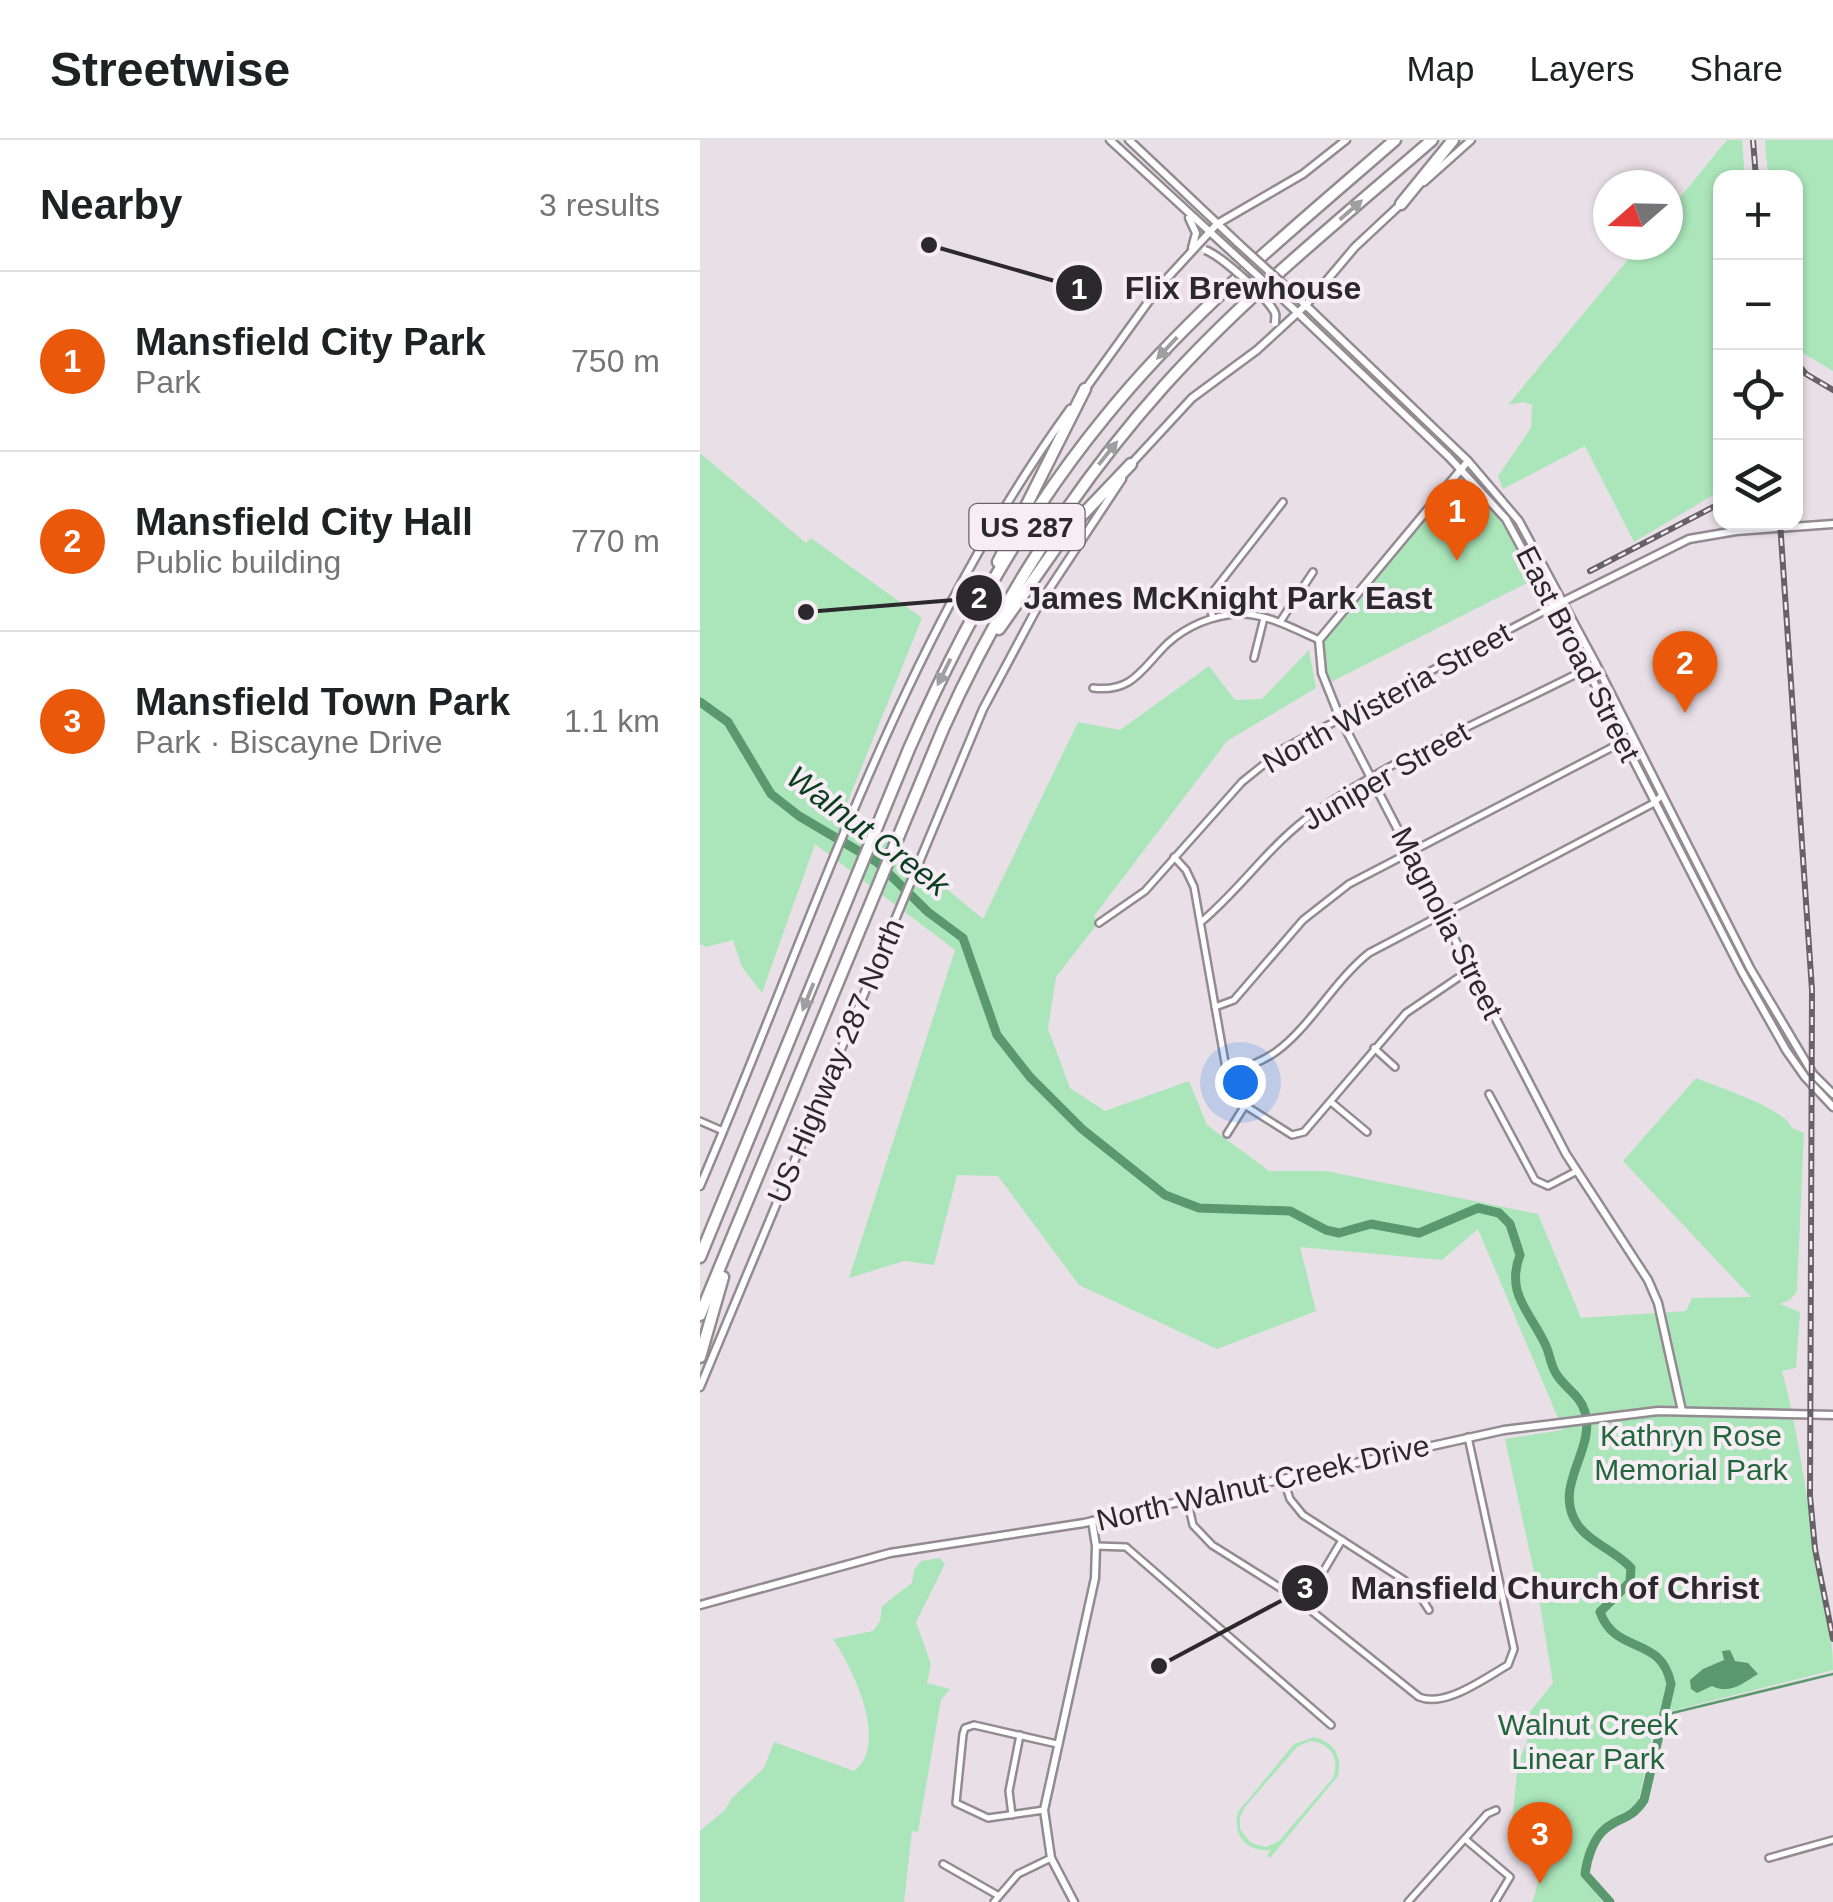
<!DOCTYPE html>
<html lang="en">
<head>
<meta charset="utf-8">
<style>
  body { margin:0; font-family:Arial,sans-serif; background:#f2f2f2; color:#202124 }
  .controls { position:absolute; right:30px; top:30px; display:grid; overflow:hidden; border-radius:20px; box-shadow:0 2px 8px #0004 }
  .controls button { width:90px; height:90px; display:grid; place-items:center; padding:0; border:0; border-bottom:2px solid #e0e0e0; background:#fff; color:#202124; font:50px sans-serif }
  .compass { position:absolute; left:893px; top:30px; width:90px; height:90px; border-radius:50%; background:#fff; box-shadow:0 2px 8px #0004; rotate:250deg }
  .you { position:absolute; left:540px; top:942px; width:35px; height:35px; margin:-25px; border:8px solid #fff; border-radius:50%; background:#1a73e8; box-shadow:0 0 0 15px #1a73e833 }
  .badge { display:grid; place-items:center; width:65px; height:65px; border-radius:50%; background:#ea580c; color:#fff; font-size:32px; font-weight:700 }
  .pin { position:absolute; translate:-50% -82px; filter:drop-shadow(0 2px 5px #0008) }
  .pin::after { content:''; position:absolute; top:52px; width:35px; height:30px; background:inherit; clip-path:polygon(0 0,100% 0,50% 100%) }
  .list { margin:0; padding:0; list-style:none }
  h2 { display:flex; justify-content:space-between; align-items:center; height:130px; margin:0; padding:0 40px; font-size:42px }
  h2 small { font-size:32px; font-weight:400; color:#757577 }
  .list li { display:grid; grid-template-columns:65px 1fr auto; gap:30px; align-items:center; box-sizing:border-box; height:180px; padding:0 40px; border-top:2px solid #e0e0e0 }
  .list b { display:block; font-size:38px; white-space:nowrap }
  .list p { margin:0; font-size:32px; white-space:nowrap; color:#757577 }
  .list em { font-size:32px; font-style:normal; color:#757577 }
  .icon { flex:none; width:55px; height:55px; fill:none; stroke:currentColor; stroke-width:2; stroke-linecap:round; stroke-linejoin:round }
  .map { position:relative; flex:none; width:1133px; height:1762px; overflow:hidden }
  header { display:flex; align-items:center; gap:60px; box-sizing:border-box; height:140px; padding:0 50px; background:#fff; border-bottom:2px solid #e0e0e0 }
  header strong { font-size:48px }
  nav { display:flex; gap:55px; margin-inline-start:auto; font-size:35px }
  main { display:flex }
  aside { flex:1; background:#fff }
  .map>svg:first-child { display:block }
</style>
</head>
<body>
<header>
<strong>Streetwise</strong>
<nav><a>Map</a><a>Layers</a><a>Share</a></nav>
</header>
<main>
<aside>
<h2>Nearby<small>3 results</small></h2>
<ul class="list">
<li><span class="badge">1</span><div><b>Mansfield City Park</b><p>Park</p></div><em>750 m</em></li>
<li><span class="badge">2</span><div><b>Mansfield City Hall</b><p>Public building</p></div><em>770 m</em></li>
<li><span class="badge">3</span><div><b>Mansfield Town Park</b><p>Park · Biscayne Drive</p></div><em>1.1 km</em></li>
</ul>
</aside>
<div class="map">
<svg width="1133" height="1762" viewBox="0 0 1133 1762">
  <rect width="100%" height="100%" fill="#e9e0e7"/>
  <g fill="#aae6ba" fill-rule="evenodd">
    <path d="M1027,0H1042L1045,37L1021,38L1020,351L934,402L885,306L803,349L798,336L831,288L832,265L824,262L808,265L940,105H968V72Z"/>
    <path d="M1065,0H1133V231L1098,210L1096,203V38L1068,37Z"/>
    <path d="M0,313L106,403L111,398L222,478L146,666L283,779L378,582L420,590L509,526L535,560L562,559L609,510L616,548L527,601L394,776L398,783L356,837L348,889L370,948L405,971L489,941L507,985L569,1031H626L838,1074L881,1178L986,1171L992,1158L1051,1157L923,1021L996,938C1018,947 1084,968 1092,988L1104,993L1097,1151L1091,1159L1080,1164L1100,1172L1096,1228L1082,1231C1098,1290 1105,1348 1115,1407C1122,1449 1133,1487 1133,1530L948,1577L951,1601L938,1664C905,1684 886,1695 882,1736L903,1762H832C846,1730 832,1707 812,1681L818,1623L827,1602L828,1574L853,1543L836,1441L805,1299L863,1290L778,1089L742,1120L600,1107L616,1171L517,1209L379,1145L298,1036L257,1035L234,1125L204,1121L149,1138L255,810L115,704L62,853L42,827L33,800L6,807L0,804Z"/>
    <path d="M753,333C791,355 814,402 833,440L629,543L622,501L725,381L717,374Z"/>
    <path d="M240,1418L245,1424L216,1482L231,1524L227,1543L250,1549L241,1560L218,1692L212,1691L204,1762H0V1691L25,1670L32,1658L64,1628L74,1602L154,1631C190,1604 152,1527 133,1499L173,1491L180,1481L182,1466L212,1443L214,1430L221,1421Z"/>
    <path d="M614,1597C634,1602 643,1616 638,1636L570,1718L567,1716L571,1710C547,1712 532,1696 538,1672L594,1604ZM610,1601C631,1603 640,1619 633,1638L579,1701L566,1707L551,1703L540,1689V1677L545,1667L597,1607Z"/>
  </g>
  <path fill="#5a986d" d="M1030,1510L1035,1521L1048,1523L1058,1534C1043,1543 1030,1555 1012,1546L997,1553L991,1549L990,1540L1003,1529L1024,1520L1022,1511Z"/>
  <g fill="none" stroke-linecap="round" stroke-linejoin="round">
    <path stroke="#5a986d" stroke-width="2.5" d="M964,1575L1133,1534"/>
    <path stroke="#5a986d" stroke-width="9" d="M0,562L28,582L71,654L99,676L177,722L228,772L263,798L297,895L330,937L382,989L465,1055L499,1068L590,1071L626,1090L639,1093L671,1084L719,1093L778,1068L799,1073L810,1084L820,1115C805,1155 831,1172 846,1206C850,1215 851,1227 857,1235C866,1249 880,1255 885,1272C896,1310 852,1346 877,1384C890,1403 916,1411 931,1428L930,1442L900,1472C916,1516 961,1494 971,1544L944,1660C931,1680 921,1676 905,1689C893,1699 887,1719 885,1734L910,1762"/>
    <defs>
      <g id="minor">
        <path d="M513,478L510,468L512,453L583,362"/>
        <path d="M580,482L613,432"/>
        <path d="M554,518L564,478"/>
        <path d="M393,548C433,553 442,528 468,503C487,486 513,475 538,474C567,473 594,489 619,500"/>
        <path d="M474,717L486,730L494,747L527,934L538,961L592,995L604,992L706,873L771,829"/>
        <path d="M501,782C542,748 572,701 617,671C703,612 804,572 896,524"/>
        <path d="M399,783L445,751L542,642L583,609L854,466"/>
        <path d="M515,867L534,860L603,780L649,744L932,597"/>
        <path d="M674,908L695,927"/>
        <path d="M527,934C544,928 562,922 577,911C610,887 634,841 669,813L954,663L962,655"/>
        <path d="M789,954L835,1040L848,1046L877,1031"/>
        <path d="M631,962L667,992"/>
        <path d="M0,981L23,991"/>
        <path d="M527,994L544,967"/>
        <path d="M583,1338L590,1359L603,1375L704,1440L718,1453L729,1470"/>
        <path d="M487,1359L493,1385L512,1405L593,1456L719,1557C745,1568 785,1538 808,1525L814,1509L768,1297"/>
        <path d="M396,1406L426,1407L631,1585"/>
        <path d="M604,1464L642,1400"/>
        <path d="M344,1670L288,1678L256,1663L263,1594L265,1588L274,1585L357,1604"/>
        <path d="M312,1675L309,1651L320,1595"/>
        <path d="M765,1699L810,1737L795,1762"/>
        <path d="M1069,1718L1133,1700"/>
        <path d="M243,1724L299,1756"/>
        <path d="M294,1762L318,1734L351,1718"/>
        <path d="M708,1762L787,1674L796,1670"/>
      </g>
      <g id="tertiary">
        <path d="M724,42L771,0"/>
        <path d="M768,321L619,500L622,533L640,578L866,1014L948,1140L958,1163L982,1271"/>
        <path d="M854,466L989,399L1036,391L1133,384"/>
        <path d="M374,1762L351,1718L344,1670L395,1438L396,1406L392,1381"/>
      </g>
      <g id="secondary">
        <path d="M410,0L535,115"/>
        <path d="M429,0L539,104"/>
        <path d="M489,78L496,93L492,108"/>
        <path d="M594,154L768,321L819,381L896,524L1050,828L1113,934L1133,954"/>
        <path d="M580,156L749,317L806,379L887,529L1042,832L1086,910L1105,937L1133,967"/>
        <path d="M384,251L459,147L517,84L603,34L646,0"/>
        <path d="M431,324L492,258L557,210L606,165L655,107L701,64"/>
        <path d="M0,1046C113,783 200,503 370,269"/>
        <path d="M0,1247L283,569L338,466L422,339"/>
        <path d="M0,1465L190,1413L384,1383L804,1290L958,1271L1133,1275"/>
      </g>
      <g id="motorway">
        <path d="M701,64L753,0"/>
        <path d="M298,422L385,249"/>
        <path d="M299,489L369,389L431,324"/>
        <path d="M0,1117L209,609C260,492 323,377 405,277C489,173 594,88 695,0"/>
        <path d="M0,1175L243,589C299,464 372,349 464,246C545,156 641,79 732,0"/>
        <path d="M0,1217L23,1137"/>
      </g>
    </defs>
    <use href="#minor" stroke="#938a92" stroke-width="10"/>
    <use href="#tertiary" stroke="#938a92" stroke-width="11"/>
    <use href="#secondary" stroke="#938a92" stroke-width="11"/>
    <use href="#motorway" stroke="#938a92" stroke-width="15"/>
    <use href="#minor" stroke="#fff" stroke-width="5"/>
    <use href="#tertiary" stroke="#fff" stroke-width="6"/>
    <use href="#secondary" stroke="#fff" stroke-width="6"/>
    <use href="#motorway" stroke="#fff" stroke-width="10"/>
    <defs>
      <g id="rail">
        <path d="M1053,0L1056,38"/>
        <path d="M1096,222L1106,234L1133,250"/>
        <path d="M1080,382L1112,850L1110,1356L1115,1409L1133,1499"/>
        <path d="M890,431L1021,363"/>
      </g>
    </defs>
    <use href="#rail" stroke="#676267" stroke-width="6"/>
    <use href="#rail" stroke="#f7edf5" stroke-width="2.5" stroke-dasharray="8" stroke-linecap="butt"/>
    <defs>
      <g id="secondary-bridge">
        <path d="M539,104L594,154"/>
        <path d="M505,110C520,115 562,153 572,168C577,175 575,175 575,183"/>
        <path d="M535,115L580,156"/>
      </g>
    </defs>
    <use href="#secondary-bridge" stroke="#938a92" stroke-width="11" stroke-linecap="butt"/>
    <use href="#secondary-bridge" stroke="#fff" stroke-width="6"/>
  </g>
  <defs><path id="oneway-solid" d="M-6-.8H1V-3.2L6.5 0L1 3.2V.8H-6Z" transform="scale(2.5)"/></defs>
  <g fill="#a09fa0">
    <use href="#oneway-solid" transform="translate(651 70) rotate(-41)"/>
    <use href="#oneway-solid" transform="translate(467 208) rotate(133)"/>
    <use href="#oneway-solid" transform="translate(408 313) rotate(-51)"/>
    <use href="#oneway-solid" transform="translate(244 532) rotate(116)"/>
    <use href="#oneway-solid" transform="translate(108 857) rotate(112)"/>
  </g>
  <g text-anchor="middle" stroke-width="8" stroke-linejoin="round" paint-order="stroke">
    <rect fill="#f7edf5" stroke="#696468" stroke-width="2.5" x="269.5" y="364" width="115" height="46" rx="8"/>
    <g font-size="28" font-weight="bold" fill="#2c292c">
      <text x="327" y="397">US 287</text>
    </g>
    <g font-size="30" fill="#2c292c" stroke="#f7edf5">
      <text transform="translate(878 514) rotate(63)" y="10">East Broad Street</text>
      <text transform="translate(687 558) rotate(-29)" y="10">North Wisteria Street</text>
      <text transform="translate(686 636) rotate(-30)" y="10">Juniper Street</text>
      <text transform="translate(747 783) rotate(63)" y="10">Magnolia Street</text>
      <text transform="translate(136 921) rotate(-67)" y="10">US Highway 287 North</text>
      <text transform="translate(563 1343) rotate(-13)" y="10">North Walnut Creek Drive</text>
    </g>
    <g font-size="30" fill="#22673c" stroke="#f7edf5">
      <text x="991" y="1306">Kathryn Rose<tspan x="991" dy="34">Memorial Park</tspan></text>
      <text x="888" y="1595">Walnut Creek<tspan x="888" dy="34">Linear Park</tspan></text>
    </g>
    <g font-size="32" font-style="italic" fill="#0b3d1f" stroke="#f7edf5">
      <text transform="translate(168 691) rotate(37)" y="11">Walnut Creek</text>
    </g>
  </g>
  <path fill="none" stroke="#2c292c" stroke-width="4" d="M229 105L379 148M106 472L279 458M459 1526L605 1448"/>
  <g fill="#2c292c" stroke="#f7edf5" stroke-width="4">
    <circle cx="229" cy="105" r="10"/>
    <circle cx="106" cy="472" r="10"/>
    <circle cx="459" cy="1526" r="10"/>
    <circle cx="379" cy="148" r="25"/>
    <circle cx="279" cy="458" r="25"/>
    <circle cx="605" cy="1448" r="25"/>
  </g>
  <g font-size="30" text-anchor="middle" font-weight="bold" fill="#fff">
    <text x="379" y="159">1</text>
    <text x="279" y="468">2</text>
    <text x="605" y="1458">3</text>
  </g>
  <g font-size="32" text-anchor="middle" font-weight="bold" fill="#2c292c" stroke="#f7edf5" stroke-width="8" stroke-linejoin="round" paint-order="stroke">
    <text x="543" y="159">Flix Brewhouse</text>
    <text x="528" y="469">James McKnight Park East</text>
    <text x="855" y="1459">Mansfield Church of Christ</text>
  </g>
</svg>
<div class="controls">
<button>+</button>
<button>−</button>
<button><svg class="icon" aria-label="locate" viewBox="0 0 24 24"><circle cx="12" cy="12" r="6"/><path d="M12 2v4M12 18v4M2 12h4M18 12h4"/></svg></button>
<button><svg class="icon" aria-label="layers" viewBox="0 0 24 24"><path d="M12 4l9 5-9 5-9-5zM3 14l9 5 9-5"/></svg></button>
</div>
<svg class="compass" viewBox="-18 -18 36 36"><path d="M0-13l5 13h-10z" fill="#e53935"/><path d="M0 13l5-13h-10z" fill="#757577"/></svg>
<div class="you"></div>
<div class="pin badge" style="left:757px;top:421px">1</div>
<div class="pin badge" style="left:985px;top:573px">2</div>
<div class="pin badge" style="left:840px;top:1744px">3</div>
</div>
</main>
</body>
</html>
